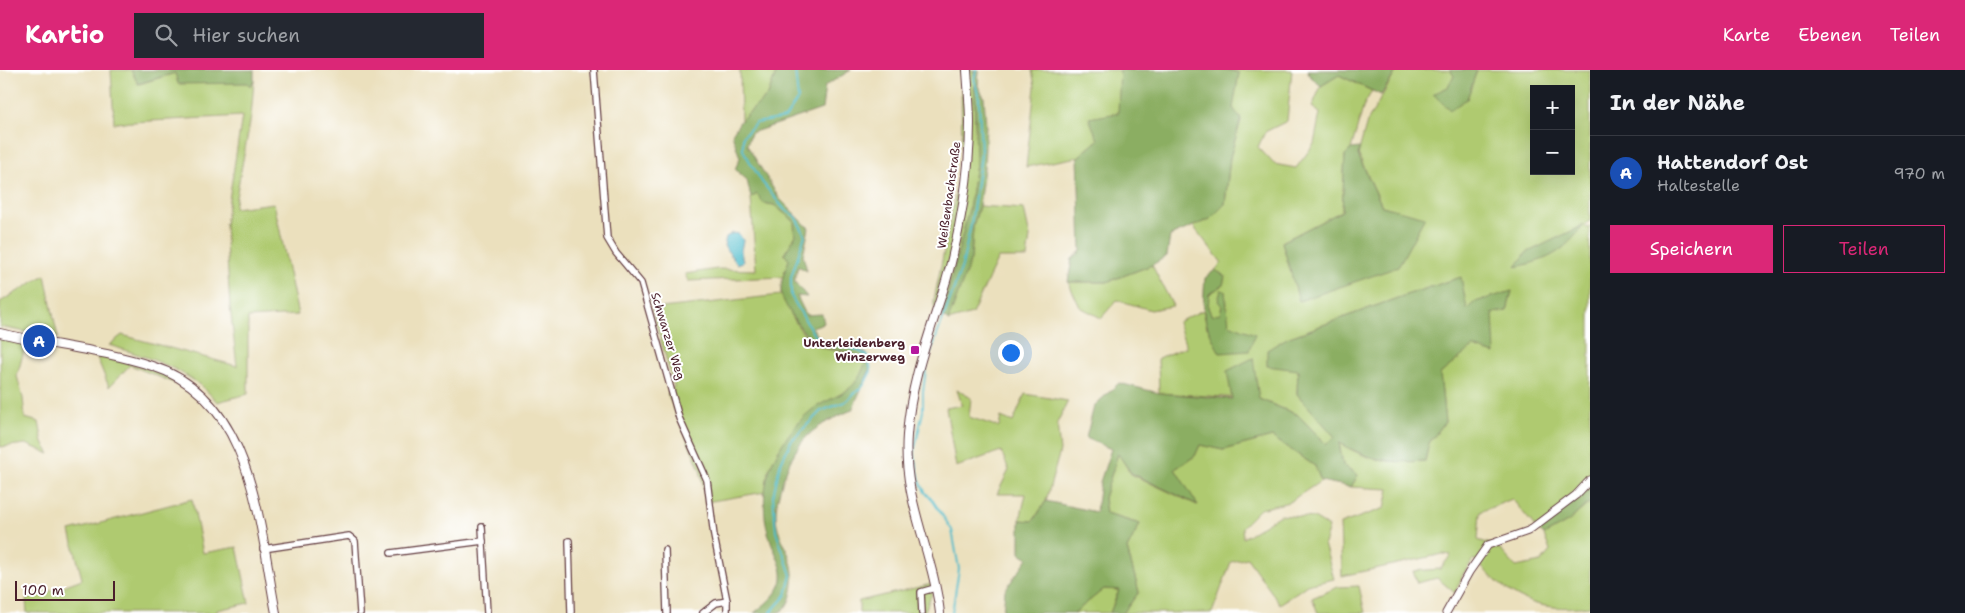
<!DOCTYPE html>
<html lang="de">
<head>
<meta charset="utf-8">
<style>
  body { margin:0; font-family:"Shantell Sans",sans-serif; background:#242831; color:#f1f3f6 }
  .controls { position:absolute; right:15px; top:15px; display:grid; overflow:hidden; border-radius:0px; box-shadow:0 5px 20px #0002 }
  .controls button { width:45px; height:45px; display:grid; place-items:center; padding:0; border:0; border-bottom:1px solid #363941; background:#171b24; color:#f1f3f6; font:25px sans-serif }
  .scale { position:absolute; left:15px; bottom:12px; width:100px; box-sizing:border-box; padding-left:5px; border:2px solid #4a1f2b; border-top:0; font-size:14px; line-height:18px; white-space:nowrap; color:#4a1f2b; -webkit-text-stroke:4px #fff; paint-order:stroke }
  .you { position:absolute; left:1010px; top:282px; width:18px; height:18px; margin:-12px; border:4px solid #fff; border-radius:50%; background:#1a73e8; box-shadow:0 0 0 8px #1a73e833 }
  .badge { display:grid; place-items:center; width:32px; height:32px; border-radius:50%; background:#db2777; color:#fff; font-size:16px; font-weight:700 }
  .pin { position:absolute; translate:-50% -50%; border:2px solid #fff; box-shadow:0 1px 5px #0006 }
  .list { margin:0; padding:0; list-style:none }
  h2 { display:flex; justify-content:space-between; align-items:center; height:65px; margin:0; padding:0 20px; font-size:21px }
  h2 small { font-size:16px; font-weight:400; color:#9ea1a6 }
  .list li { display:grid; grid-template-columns:32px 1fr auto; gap:15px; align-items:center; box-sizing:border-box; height:75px; padding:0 20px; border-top:1px solid #363941 }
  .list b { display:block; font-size:19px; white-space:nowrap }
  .list p { margin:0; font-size:16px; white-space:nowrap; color:#9ea1a6 }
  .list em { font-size:16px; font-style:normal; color:#9ea1a6 }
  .actions { display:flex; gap:10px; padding:15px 20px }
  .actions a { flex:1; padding:11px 0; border:1px solid #db2777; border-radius:0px; text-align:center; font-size:18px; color:#db2777 }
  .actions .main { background:#db2777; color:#fff }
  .icon { flex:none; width:28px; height:28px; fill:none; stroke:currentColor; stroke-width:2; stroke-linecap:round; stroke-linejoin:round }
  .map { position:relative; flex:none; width:1590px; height:543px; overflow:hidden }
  header { display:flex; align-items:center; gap:30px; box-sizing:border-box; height:70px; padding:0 25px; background:#db2777; color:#fff }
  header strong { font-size:24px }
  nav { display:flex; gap:28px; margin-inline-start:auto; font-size:18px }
  .search { width:350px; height:45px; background:#242831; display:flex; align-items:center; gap:12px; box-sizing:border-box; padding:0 18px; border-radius:0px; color:#9ea1a6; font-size:19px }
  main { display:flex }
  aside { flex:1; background:#171b24 }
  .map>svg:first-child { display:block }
</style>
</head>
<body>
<header>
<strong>Kartio</strong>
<div class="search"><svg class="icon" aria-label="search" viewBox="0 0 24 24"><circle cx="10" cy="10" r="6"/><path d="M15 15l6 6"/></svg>Hier suchen</div>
<nav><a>Karte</a><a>Ebenen</a><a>Teilen</a></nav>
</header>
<main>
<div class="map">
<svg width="1590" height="543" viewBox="0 0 1590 543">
  <rect width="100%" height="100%" fill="#fff"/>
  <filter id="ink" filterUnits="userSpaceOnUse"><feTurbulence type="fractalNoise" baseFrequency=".02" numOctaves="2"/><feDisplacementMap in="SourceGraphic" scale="10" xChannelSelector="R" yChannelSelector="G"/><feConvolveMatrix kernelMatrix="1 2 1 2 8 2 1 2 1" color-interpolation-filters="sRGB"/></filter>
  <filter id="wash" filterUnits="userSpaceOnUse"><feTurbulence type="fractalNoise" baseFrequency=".0096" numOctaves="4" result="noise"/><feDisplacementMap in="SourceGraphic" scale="20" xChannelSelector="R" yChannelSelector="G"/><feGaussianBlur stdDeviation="1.12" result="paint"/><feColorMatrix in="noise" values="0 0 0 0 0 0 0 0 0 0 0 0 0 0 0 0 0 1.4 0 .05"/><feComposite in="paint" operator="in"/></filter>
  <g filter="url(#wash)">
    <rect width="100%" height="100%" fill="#ebe0bd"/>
    <g fill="#afca6f" stroke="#7c744d" fill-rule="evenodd">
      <path d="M111,0H131L139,14L175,3L247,13L251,16L254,11L251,47L234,138L274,133L298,245L248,248V324L217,332C190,299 149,288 109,275L122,265L237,296L230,237L225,155L242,46L114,53Z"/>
      <path d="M740,0H777L768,25L741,50Z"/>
      <path d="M961,0H974L976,94L969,139L942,245L934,236V230L962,92Z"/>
      <path d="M1032,0H1120L1119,43L1098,70L1078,87L1026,97L1035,17Z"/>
      <path d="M1228,0H1292L1287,51L1265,62L1258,77L1274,94L1296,98L1314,74L1320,43L1312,37L1321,16L1339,5L1372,21L1364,35L1351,79L1345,85L1342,141L1282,172L1300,231L1425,148L1382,136L1358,84L1367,52L1397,0H1450L1455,6L1448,17L1467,29L1477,0H1590V150L1585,155L1587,158L1590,156V416L1586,421L1537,459L1512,429L1480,442L1478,470L1497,476L1516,497L1541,492L1550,481L1544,465L1569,451L1590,432V536C1534,543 1510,528 1474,489L1463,504L1455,523L1437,508L1417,513L1413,501L1440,499L1451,485L1443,484L1342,506L1340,454L1385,438L1389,419L1351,417L1358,405L1343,395L1339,373C1372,392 1388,393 1425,391L1429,373L1445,352L1440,304L1473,277L1493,243L1507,240L1512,221L1466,240L1460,208L1403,226L1287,268L1298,300L1297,324L1336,367L1325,374L1298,345L1259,329L1159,323L1158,288L1186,277L1178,252L1203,240L1207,258L1255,265L1229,254L1222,236L1220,244L1212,246L1208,238L1209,224L1223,215L1225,206L1215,200L1222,193L1193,156L1210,149L1225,134L1230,87L1241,50L1232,38L1239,3ZM1534,19H1571V101H1534Z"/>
      <path d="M757,124L763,133L774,135L794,151L795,167L785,183L789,190L783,207L688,211L685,204L717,199L756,200L751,128Z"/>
      <path d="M979,136L1024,139L1030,167L1027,188H998L972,244L948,251L971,189L973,157Z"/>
      <path d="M1152,195L1173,236L1151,240L1117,230L1101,248L1080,237L1068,212H1107Z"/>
      <path d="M45,205L58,268L0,257V232Z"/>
      <path d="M781,225C790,240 799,265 815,274C831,284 852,278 865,293L862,305L847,322L815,338L769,399L765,422L706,432L700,399L667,323L674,317L652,239Z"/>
      <path d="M0,267L26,273L17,306L23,328L25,348L39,352L43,373L50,384L26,374L0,377Z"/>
      <path d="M96,285C141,296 171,300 206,335L179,315L130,295L109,317Z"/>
      <path d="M957,320L971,328L969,347L999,357L1001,347L1013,352L1025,324L1068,331L1057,353L1060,381L1046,431L1033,451L1020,450L1026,424H997L1009,400L1001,381L956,397L946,338L962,335Z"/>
      <path d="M1272,367L1315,396L1321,411L1289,432L1260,439L1242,457L1243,468L1280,445L1314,448L1329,457L1324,474L1334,509L1307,515L1280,534L1247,488L1231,492L1212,543H1123L1139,522L1127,479L1140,454L1106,444L1104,428L1118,383L1131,404L1197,435L1175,399L1195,386L1200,375L1223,380Z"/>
      <path d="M192,429L203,483L237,477L249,533L217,540V543H27L26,530L82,509L70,461Z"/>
      <path d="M932,514L933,521L924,543H859V531Z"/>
      <path d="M1359,516L1365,543H1318L1312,528L1338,517Z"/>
      <path d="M1104,519L1119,520L1110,543H1074Z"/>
    </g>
    <g fill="#8bae62" stroke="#6a6646">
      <path d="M131,0H254V11L251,16L247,13L178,14L175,3L138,14Z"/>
      <path d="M777,0H851L825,16L822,39L751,63L747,75L779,128L809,158L803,185L807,201L798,196L794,211L807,227L797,226L806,245L822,244L824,253L812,257L821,271L853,276L867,284L870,299L852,340C814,356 798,367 784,407C780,418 776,433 776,445C776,464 788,477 792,496C795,509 793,535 780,542C774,543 761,543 754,543C803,506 775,498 766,454C763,436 764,419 769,401C775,381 798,348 816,337C839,323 856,323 865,293C853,278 833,282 816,274C807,270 782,233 781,223C780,212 785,200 789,190L784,184L795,167L794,151L774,135L763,133L757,124L751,128L747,110L735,99L740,88L732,64L741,50L768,25Z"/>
      <path d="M974,0H979L978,16L984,27L986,55L984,98L979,136L973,157L971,189L948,251L942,245L969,139L976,94Z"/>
      <path d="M1120,0H1228L1239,3L1233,38L1241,49L1230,87L1225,134L1210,149L1170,166L1167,186L1152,195L1107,212H1068L1072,189L1081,181L1078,87L1098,70L1089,48L1118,43Z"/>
      <path d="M1308,0H1397L1381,25L1339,5L1321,16L1309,5Z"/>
      <path d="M1450,0H1477L1467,29L1450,40L1433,24L1448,17L1454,6Z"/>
      <path d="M1360,78L1358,85L1382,136L1425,147L1398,197L1299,231L1282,172L1342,141L1345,85L1351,79Z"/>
      <path d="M1584,155C1562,183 1551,189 1516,197L1526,183Z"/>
      <path d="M1215,200L1225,206L1223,215L1209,224L1208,238L1212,246L1220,243L1222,236L1218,231L1221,220L1225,221L1229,254L1255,264L1249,281L1220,283C1203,252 1202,243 1205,208Z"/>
      <path d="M1461,207L1467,239L1475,232L1512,221L1507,241L1493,243L1495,284L1473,277L1440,304L1445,352L1429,373L1425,391C1387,393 1373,391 1339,373L1343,395L1358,405L1351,417L1321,411L1315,396L1272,367L1223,380L1200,375L1195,386L1175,399L1198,435L1131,403L1118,384L1104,428L1106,444L1140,454L1127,479L1139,522L1123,543H1110L1119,520L1104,519L1074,543H1003L1005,520L1028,488L1020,483V450L1033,451L1046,431L1096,442L1100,412L1111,379L1086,368L1094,336L1119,313L1159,323L1232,329L1227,301L1253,288L1259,329L1298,345L1326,374L1335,367L1297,324L1298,300L1267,296V280L1287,268L1403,226Z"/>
      <path d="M1590,416V432L1569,451L1544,465L1537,459L1586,421Z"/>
    </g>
    <path fill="#50bccb" stroke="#4d6e7b" d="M733,163L739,164L743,170L741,181L743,192L737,194L724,176L726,167Z"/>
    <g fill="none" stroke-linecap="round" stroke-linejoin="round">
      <g stroke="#50bccb" stroke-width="2">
        <path d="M770,543L786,525L791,505L776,462L773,426L780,395L791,371L821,341L845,332L864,315L871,301L868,286L857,280L830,273L814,265L791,226V207L805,165L795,146L785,140L762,112L743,80V66L756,53L785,48L798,29L795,0"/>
        <path d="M952,543L959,499L952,460L933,431L925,422L920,411L914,383L923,341V321L927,293L962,196L971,154L981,85L979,28L974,9L976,0"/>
      </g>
    </g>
  </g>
  <g filter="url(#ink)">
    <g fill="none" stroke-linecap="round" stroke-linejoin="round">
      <defs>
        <g id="minor">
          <path d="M594,0L607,168L616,183L641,213L679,348L707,410L714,466L727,531V543"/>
          <path d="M482,457L487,543"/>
          <path d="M569,471L571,543"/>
          <path d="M263,479L349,466L355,471L360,543"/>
          <path d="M665,480L667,543"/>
          <path d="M391,483L483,471"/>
          <path d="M703,543L716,533L727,531"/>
          <path d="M922,543L921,522L935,518"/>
        </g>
        <path id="tertiary" d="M1446,543L1469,502L1488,475L1528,461L1576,425L1590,410"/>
        <g id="secondary">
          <path d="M0,263C50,275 103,280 152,296C254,328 259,456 276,543"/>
          <path d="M940,543C933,481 902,429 907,365C911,309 930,263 946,211C960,163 970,103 970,53C970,35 968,18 967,0"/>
        </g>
      </defs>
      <use href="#minor" stroke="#623c41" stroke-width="8"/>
      <use href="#tertiary" stroke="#623c41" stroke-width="9"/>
      <use href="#secondary" stroke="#623c41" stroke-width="10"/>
      <use href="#minor" stroke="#fff" stroke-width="5.5"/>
      <use href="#tertiary" stroke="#fff" stroke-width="7"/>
      <use href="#secondary" stroke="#fff" stroke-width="8"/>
    </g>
  </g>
  <rect fill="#b5179e" stroke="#fff" stroke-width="2" x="910" y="275" width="10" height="10" rx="2.5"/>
  <g text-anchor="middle" stroke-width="4" stroke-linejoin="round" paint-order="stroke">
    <g font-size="12" fill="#4a1f2b" stroke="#fff">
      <text transform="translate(949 125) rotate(-82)" y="4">Weißenbachstraße</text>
      <text transform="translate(668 266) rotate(73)" y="4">Schwarzer Weg</text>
    </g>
    <g font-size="12" font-weight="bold" fill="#4a1f2b" stroke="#fff" text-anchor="end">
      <text x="905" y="277">Unterleidenberg<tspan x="905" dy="14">Winzerweg</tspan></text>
    </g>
  </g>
</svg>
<div class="controls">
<button>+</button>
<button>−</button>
</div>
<div class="scale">100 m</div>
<div class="you"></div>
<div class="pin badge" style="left:39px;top:271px;background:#1a4fb4">A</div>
</div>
<aside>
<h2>In der Nähe<small></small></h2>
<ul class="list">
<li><span class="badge" style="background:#1a4fb4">A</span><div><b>Hattendorf Ost</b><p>Haltestelle</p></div><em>970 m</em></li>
</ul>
<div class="actions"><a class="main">Speichern</a><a>Teilen</a></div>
</aside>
</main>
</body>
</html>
